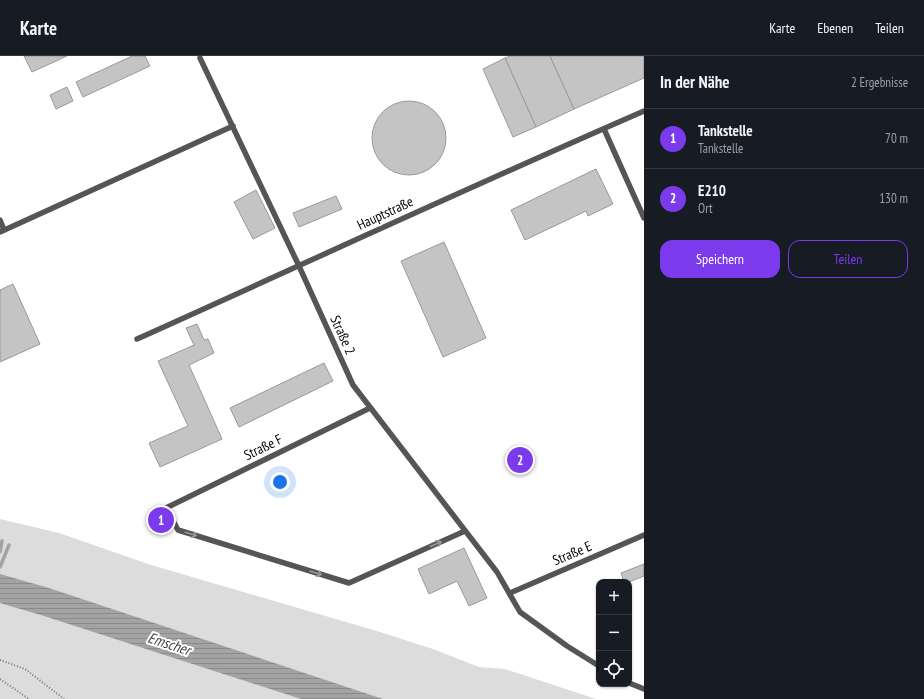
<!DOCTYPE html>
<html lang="de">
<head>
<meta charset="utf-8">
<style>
  body { margin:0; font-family:"PT Sans Narrow",sans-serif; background:#242831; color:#f1f3f6 }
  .controls { position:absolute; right:12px; bottom:12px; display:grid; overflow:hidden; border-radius:8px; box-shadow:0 1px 3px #0004 }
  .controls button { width:36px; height:36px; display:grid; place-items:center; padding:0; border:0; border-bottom:1px solid #363941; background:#171b24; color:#f1f3f6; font:20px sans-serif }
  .you { position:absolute; left:280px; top:426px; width:14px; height:14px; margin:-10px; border:3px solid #fff; border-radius:50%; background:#1a73e8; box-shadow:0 0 0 6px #1a73e833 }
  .badge { display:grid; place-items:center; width:26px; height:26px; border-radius:50%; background:#7c3aed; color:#fff; font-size:13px; font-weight:700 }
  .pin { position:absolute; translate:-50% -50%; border:2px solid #fff; box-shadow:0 1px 4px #0006 }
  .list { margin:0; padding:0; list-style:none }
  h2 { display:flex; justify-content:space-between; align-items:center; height:52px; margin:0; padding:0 16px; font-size:17px }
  h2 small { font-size:13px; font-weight:400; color:#9ea1a6 }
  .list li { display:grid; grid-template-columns:26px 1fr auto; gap:12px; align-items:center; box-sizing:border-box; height:60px; padding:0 16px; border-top:1px solid #363941 }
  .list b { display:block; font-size:15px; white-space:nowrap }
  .list p { margin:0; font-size:13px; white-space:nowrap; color:#9ea1a6 }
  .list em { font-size:13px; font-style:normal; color:#9ea1a6 }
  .actions { display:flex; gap:8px; padding:12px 16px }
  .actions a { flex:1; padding:9px 0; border:1px solid #7c3aed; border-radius:12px; text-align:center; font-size:14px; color:#7c3aed }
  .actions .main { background:#7c3aed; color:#fff }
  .icon { flex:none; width:22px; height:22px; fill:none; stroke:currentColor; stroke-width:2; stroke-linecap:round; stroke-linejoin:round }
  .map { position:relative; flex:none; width:644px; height:643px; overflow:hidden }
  header { display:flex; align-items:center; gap:24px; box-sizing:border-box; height:56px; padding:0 20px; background:#171b24; border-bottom:1px solid #363941 }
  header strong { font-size:19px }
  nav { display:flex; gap:22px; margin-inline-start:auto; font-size:14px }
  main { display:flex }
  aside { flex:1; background:#171b24 }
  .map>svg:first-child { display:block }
</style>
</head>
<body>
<header>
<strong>Karte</strong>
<nav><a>Karte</a><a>Ebenen</a><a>Teilen</a></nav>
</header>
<main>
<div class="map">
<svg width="644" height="643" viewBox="0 0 644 643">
  <defs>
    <pattern id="water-rules" width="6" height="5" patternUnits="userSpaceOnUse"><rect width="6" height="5" fill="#a3a3a3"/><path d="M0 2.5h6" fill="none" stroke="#8b8b8b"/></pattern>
  </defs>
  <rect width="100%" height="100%" fill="#fff"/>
  <path fill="#dcdcdc" d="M0,463L59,477L148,508L380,576L433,593L479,611L505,613L596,643H0Z"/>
  <path fill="url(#water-rules)" d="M0,518L49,532L383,643H301L44,560L0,547Z"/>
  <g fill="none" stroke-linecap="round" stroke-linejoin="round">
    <g stroke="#a3a3a3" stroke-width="3.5">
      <path d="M0,496L2,485"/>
      <path d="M0,511L9,489"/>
    </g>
  </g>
  <g fill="#c4c4c4" stroke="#999">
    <path d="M24,0H67L32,16Z"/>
    <path d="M132,0H145L150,10L83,41L76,26Z"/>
    <path d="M510,0H550L574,53L536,71L505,2Z"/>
    <path d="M550,0H644V22L574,53Z"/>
    <path d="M505,2L536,71L513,81L483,13Z"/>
    <path d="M67,31L73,45L56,53L50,39Z"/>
    <circle cx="409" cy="82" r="37"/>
    <path d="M596,113L613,148L588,160L586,155L525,184L511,154Z"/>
    <path d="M256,134L275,172L253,183L234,146Z"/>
    <path d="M336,140L342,153L299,171L293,157Z"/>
    <path d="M444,186L486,282L443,301L401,205Z"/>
    <path d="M13,228L40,288L0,306V234Z"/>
    <path d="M197,268L204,284L208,283L214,297L189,309L222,383L160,411L149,387L188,370L158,305L194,289L186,272Z"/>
    <path d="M324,307L333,325L239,371L230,352Z"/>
    <path d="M522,392L531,411L519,417L510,397Z"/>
    <path d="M464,492L487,542L469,550L457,525L429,538L418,513Z"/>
    <path d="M644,508V520L629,526H624L621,517Z"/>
  </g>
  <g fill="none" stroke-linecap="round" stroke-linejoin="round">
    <g stroke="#777" stroke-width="2" stroke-dasharray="1 2" stroke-linecap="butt">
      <path d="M0,604L25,613L64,643"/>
      <path d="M0,623L29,643"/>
    </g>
    <g stroke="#555" stroke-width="5.5">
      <path d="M200,2L299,210L353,329L497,516L520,556L567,590L599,610"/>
      <path d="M604,73L644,162"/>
      <path d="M0,164L4,174"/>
      <path d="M0,176L233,70"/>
      <path d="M137,283C306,207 474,129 644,55"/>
      <path d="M370,352L166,452L178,474L349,527L465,475"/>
      <path d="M510,537L644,479"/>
      <path d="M629,627L644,633"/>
    </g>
  </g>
  <defs><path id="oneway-shaft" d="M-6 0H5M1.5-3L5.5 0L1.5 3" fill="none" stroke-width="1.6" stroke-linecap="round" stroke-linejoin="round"/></defs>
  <g stroke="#999">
    <use href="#oneway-shaft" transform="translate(191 478) rotate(17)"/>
    <use href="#oneway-shaft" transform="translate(436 488) rotate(-24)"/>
    <use href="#oneway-shaft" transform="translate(316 517) rotate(17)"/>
  </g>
  <g text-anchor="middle" stroke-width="4" stroke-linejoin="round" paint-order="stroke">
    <g font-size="14" fill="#000" stroke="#fff">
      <text transform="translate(385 157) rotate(-25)" y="5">Hauptstraße</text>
      <text transform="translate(343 279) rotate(66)" y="5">Straße 2</text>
      <text transform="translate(263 391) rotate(-26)" y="5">Straße F</text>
      <text transform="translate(572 497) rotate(-23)" y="5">Straße E</text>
    </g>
    <g font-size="15" font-style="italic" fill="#444" stroke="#fff">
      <text transform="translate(169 588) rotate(18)" y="5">Emscher</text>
    </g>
  </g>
</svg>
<div class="controls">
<button>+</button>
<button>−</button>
<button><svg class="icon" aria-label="locate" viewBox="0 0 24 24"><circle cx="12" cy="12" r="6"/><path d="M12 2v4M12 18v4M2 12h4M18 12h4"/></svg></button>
</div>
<div class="you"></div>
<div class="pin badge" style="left:161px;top:464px">1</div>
<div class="pin badge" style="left:520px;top:404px">2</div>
</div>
<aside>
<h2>In der Nähe<small>2 Ergebnisse</small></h2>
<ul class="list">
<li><span class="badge">1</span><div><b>Tankstelle</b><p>Tankstelle</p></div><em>70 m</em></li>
<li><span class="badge">2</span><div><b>E210</b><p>Ort</p></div><em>130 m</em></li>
</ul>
<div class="actions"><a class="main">Speichern</a><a>Teilen</a></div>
</aside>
</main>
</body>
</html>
